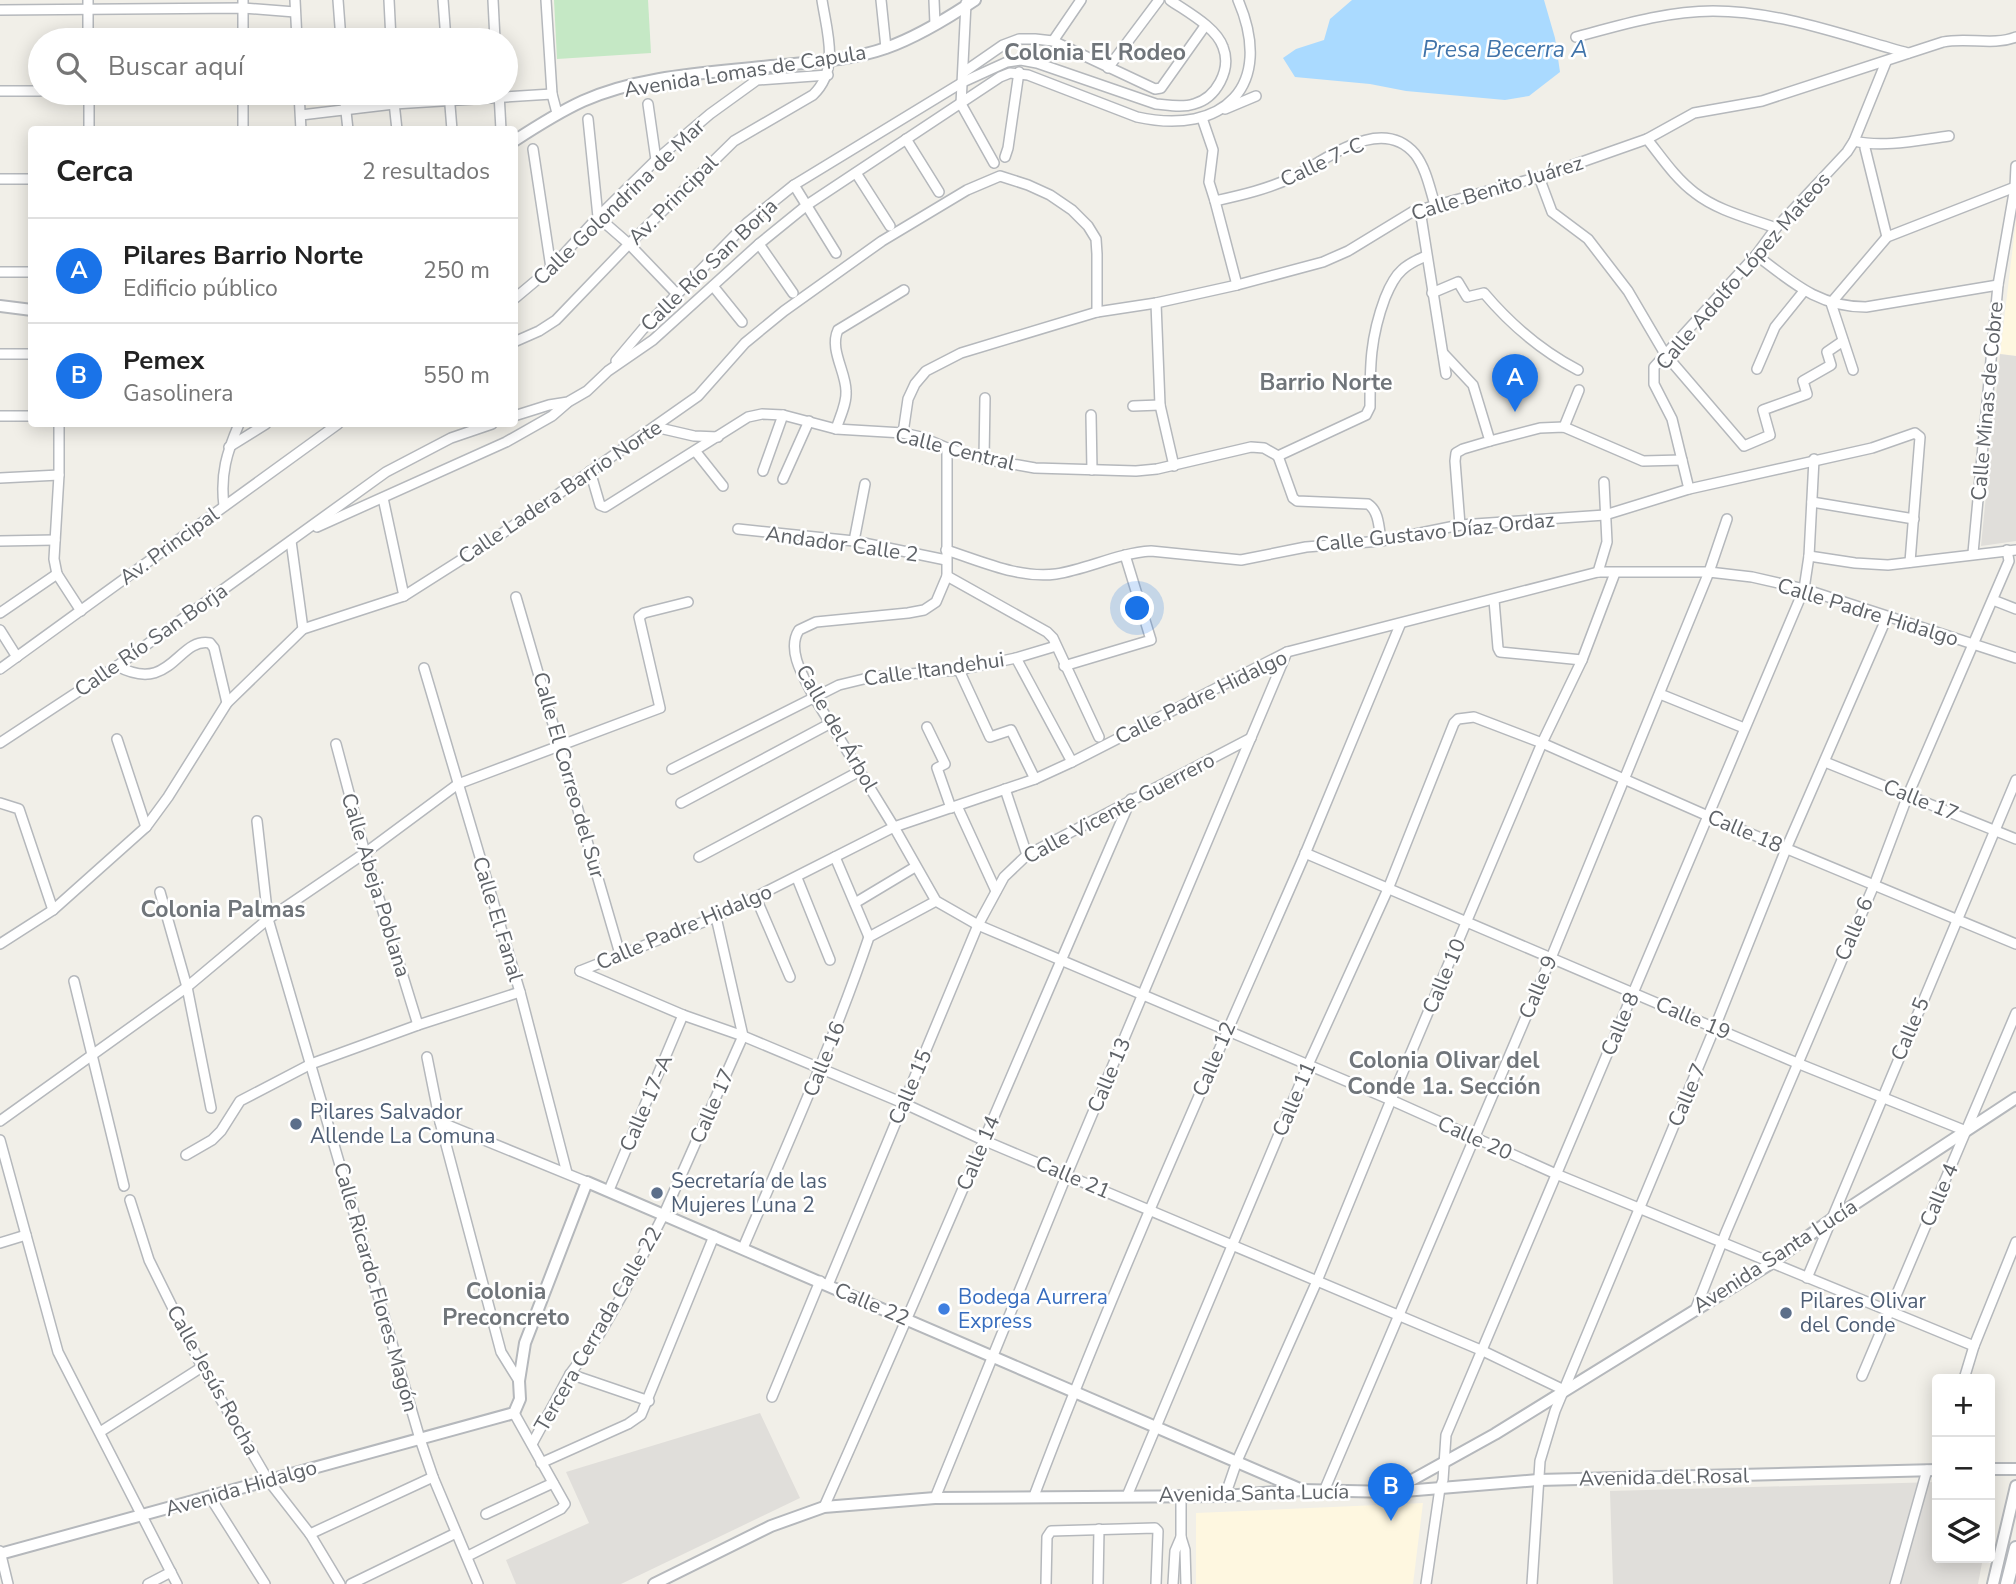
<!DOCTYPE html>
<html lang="es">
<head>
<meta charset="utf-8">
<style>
  body { margin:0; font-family:"Nunito Sans",sans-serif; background:#f6f6f6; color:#222 }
  .controls { position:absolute; right:21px; bottom:21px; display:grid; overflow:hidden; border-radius:7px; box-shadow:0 4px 18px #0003 }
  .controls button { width:63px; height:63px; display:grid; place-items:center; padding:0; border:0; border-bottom:2px solid #e0e0e0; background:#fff; color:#222; font:35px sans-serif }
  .you { position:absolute; left:1138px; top:609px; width:24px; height:24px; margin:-18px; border:5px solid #fff; border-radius:50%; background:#1a73e8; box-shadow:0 0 0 10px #1a73e833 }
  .badge { display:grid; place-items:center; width:46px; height:46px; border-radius:50%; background:#1a73e8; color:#fff; font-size:23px; font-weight:700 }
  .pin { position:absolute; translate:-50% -58px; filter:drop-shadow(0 2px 4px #0008) }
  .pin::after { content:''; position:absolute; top:37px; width:24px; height:21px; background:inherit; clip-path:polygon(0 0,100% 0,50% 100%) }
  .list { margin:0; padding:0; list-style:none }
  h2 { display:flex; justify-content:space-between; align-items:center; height:91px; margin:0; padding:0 28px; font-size:30px }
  h2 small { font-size:23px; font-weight:400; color:#767676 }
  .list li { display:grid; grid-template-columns:46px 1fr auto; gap:21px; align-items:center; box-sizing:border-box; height:105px; padding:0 28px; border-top:2px solid #e0e0e0 }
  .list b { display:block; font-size:26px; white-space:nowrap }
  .list p { margin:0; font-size:23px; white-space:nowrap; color:#767676 }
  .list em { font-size:23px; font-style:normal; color:#767676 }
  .icon { flex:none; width:38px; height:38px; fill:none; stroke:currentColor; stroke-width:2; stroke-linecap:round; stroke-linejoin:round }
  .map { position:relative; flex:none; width:2016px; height:1584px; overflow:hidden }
  .search { position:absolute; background:#fff; box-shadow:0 4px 18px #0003; left:28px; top:28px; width:490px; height:77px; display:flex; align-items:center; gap:18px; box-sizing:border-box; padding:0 24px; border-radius:38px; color:#767676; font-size:26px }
  .panel { position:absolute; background:#fff; box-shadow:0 4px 18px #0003; left:28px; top:126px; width:490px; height:301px; border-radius:7px }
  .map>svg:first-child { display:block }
</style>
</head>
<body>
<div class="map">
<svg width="2016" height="1584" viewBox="0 0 2016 1584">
  <rect width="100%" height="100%" fill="#f1efe8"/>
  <g fill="#fef7e0">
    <path d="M2016,220V356L2000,354Z"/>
    <path d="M1423,1503L1413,1584H1196V1513Z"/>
  </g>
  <g fill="#e0deda">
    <path d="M2000,354L2016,356V541L1981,546Z"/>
    <path d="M760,1413L800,1498L621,1584H516L506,1560L589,1523L566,1472Z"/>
    <path d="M1937,1482V1558H1983L1978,1584H1613L1610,1491Z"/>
  </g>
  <path fill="#c5e8c5" d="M554,0H648L651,53L557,59Z"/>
  <path fill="#aadaff" d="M1352,0H1544L1555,38L1560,72L1529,96L1505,100L1406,91L1370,84L1295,77L1283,58L1296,49L1324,40L1330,19Z"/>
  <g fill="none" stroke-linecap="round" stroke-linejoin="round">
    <defs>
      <g id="minor">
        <path d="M88,0V40"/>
        <path d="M295,0L297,40"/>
        <path d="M338,0L341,40"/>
        <path d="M389,0L391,40"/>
        <path d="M443,0L446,40"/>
        <path d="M493,0L495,40"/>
        <path d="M546,0L552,94L557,113"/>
        <path d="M881,0L886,48"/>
        <path d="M934,0L935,24"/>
        <path d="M966,3L961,104L994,163"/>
        <path d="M0,10L243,8L295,12"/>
        <path d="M1576,37C1621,25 1667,11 1713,11C1779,11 1845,36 1908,53"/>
        <path d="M243,40V0"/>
        <path d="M1053,41L1081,0"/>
        <path d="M1108,68L1159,0"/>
        <path d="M964,72L1003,45L1019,39H1035L1053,41L1155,89L1161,88L1205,26"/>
        <path d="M0,91H40"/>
        <path d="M243,93V130"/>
        <path d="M299,93L301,130"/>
        <path d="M344,93L348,130"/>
        <path d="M393,93L397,130"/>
        <path d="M449,93L452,130"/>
        <path d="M499,93L501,130"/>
        <path d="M648,104L656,160"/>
        <path d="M1225,109L1256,96"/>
        <path d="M301,115L394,104L552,94"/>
        <path d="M1202,118L1213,150L1209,182L1215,201L1237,285"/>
        <path d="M588,119L598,217L629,244L677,294"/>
        <path d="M89,130V93"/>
        <path d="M906,139L939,192"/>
        <path d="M1647,139C1662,158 1676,179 1695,193C1718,211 1749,218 1776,228"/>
        <path d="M1854,141C1884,148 1919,140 1949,136"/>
        <path d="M1865,148L1887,237"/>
        <path d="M533,149L551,268"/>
        <path d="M1005,157L1008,148L1019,72"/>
        <path d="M856,173L890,226"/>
        <path d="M1539,177L1552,212L1588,239L1628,291L1665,354L1744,446L1770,435L1763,410L1807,394L1803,381L1831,365L1827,352L1843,341"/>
        <path d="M0,179H32"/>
        <path d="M794,185L836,253"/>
        <path d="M1215,201C1242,195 1268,189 1293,177C1326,160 1381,114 1415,154C1426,168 1430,189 1435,205"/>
        <path d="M1420,210L1446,374"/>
        <path d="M759,244L793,293"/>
        <path d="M1756,255C1792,282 1818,307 1866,307L1998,285"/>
        <path d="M0,272H32"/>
        <path d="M713,286L742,322"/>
        <path d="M1432,293L1458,282L1467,297L1484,293C1511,325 1540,350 1578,370"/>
        <path d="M514,299L551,268L598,217L656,160L710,114L757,80L828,75"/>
        <path d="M1156,303L1160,405L1174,466"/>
        <path d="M514,342L539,331L556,320L629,244L734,141L813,95C840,69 827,33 822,0"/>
        <path d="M1443,353L1473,385L1490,441L1463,449L1456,453L1455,461L1460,525"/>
        <path d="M0,354H32"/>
        <path d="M616,361L643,329L747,223L794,185L963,82L1007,62L1021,60L1037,63L1156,104C1168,105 1182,108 1194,104C1216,98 1232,70 1223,47C1216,27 1187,12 1170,0"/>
        <path d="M1757,369L1775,327L1804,291"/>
        <path d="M1853,370L1831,303L1887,237L2015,187"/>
        <path d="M1133,406L1160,405"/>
        <path d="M1091,415L1092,470"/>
        <path d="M0,416H32"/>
        <path d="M514,416L549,405L568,402L587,391L608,371L653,340L759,244L807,205L1000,77L1010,73L1028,75L1137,117C1224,136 1275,86 1238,0"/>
        <path d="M655,427L694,436L718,437"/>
        <path d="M1564,427L1579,390"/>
        <path d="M836,429C840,417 847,403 846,391C846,372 829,349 838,330L904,290"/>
        <path d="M903,433L908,399L915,384L926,371L961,353L1097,312L1156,303L1237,285L1323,262L1348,251L1412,212L1539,177L1647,139L1694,113L1762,101L1943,42C1967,37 1993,46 2016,37"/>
        <path d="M1490,441L1540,428L1564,427L1643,461L1682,460"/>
        <path d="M229,447L266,424"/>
        <path d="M947,448V576L936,602L924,610L908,613L816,622L799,630C786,650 804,678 814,697L894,827L936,901L978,925L1391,1100L1556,1174L1974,1346"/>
        <path d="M696,452L723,486"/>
        <path d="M1278,456L1366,415L1370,407C1370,366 1370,338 1385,298C1389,288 1394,277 1402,270C1409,263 1417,260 1426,256"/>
        <path d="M1278,456L1293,498L1297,501L1368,504C1379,511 1379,528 1381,541"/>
        <path d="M984,459L985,398"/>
        <path d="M590,471L600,505L605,507L748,417L762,414L783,415L836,429L903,433L921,437L947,448L984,459L1035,468L1136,471L1157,469L1251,447L1264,448L1278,456"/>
        <path d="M763,471L783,415"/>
        <path d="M0,478L59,475"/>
        <path d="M783,479L809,421"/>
        <path d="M1689,489L1672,419L1654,384V367L1756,255L1776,228L1847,152L1854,141L1886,62"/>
        <path d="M383,498L404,596"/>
        <path d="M1812,502L1914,519"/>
        <path d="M224,506C220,474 227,452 239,424"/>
        <path d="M317,527L506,442L552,416L567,403"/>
        <path d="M738,529L854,541L946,560"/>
        <path d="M0,541L55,540"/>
        <path d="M291,541L303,629"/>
        <path d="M854,541L865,484"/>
        <path d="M946,550C981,561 1019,579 1056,574C1088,569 1118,553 1151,551L1241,560L1306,547L1381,541L1460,525L1605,515L1689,489L1872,448L1915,433L1920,437L1910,562"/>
        <path d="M1973,553L1998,285L2015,187L2016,166"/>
        <path d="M1809,556L1855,563L1888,565L2016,550"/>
        <path d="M1598,572L1607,542L1604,482"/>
        <path d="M57,574L54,559L59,475V424"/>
        <path d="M947,576L1047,632L1053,638L1099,737"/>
        <path d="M516,597L620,954"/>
        <path d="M1494,600L1498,648L1500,652L1582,660"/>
        <path d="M1993,600L2016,609"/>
        <path d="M0,613L57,574L81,611"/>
        <path d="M0,630L17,657"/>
        <path d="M1016,658L1072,762"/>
        <path d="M117,666C172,695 177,637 210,643L214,648L227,703"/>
        <path d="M1064,666L1151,640L1125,555"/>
        <path d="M424,668L520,992L567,1173"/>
        <path d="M0,669L338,424"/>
        <path d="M959,670L990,737L1011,730L1035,779"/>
        <path d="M1660,694L1744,728"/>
        <path d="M927,727L945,764L937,768L951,808"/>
        <path d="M117,739L146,827"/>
        <path d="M0,743L117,666L386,472L451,438L492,424"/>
        <path d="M336,744L365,853L418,1025"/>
        <path d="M1825,762L2016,839"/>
        <path d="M672,769L839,685L872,677L959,670L1016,658L1056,646"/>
        <path d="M1005,789L1027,855"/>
        <path d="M0,803L19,809L53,910"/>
        <path d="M681,803L831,723"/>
        <path d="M957,806L996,891"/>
        <path d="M257,821L268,919L420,1439L433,1477L478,1584"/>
        <path d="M1305,853L1797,1063L1966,1131"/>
        <path d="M699,857L860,771"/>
        <path d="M835,857L869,937"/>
        <path d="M797,878L830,960"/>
        <path d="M160,892L187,987L211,1108"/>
        <path d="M756,898L790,977"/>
        <path d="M855,903L915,867"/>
        <path d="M0,944L53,910L146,827L168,797L227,703L303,629L404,596L497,537L698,396L745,343L784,311L882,241L967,190L1000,176L1028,185L1050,195L1072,210L1088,226L1096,239L1097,254V312"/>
        <path d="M580,971L716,917L894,827L1035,779L1072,762L1287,652L1598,572H1709L1752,577L1804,589L2016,658"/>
        <path d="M580,971L683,1015L743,1036L903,1103L983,1140L1483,1351L1564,1390"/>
        <path d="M74,981L124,1186"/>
        <path d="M427,1057L440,1122L501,1352L519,1381"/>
        <path d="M0,1121L187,987L268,919L365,853L458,784L660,708L639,617L644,613L688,602"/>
        <path d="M440,1122L587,1182"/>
        <path d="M0,1140L58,1352L177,1584"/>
        <path d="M186,1155L212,1140L221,1131L240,1101L311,1064L418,1025L520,992"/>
        <path d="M609,1190L683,1015"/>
        <path d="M130,1200L149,1260L202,1367L268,1480L310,1534L340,1584"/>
        <path d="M0,1243L26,1235"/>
        <path d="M743,1248C787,1145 833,1043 869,937L936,901"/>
        <path d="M1807,1278L2016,780"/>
        <path d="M828,1285L978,925L1004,877L1027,855L1251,738"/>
        <path d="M1696,1308L1726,1232L1874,885L1908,795L2009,561L2007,550"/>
        <path d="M570,1374L649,1401"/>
        <path d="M1862,1376L2016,1013"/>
        <path d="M1964,1379L1974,1346L2016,1242"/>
        <path d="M772,1397L820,1281"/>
        <path d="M100,1432L202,1367"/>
        <path d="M532,1444L570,1374L599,1335L624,1292L664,1214L743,1036L716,917"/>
        <path d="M541,1463L628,1424L641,1415L714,1236"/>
        <path d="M1324,1491L1551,958L1709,572L1727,519"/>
        <path d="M1034,1496C1116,1279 1212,1067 1305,854C1337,778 1368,701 1400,625"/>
        <path d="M1127,1496L1308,1065L1388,889L1454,723L1458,719L1474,717L1542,743L1708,816L2016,944"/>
        <path d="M1225,1496L1237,1461L1317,1281L1391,1100L1542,743L1582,660L1615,573"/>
        <path d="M210,1497L265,1584"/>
        <path d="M935,1498L1067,1174L1287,652"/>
        <path d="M824,1507C929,1272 1028,1035 1131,799"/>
        <path d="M486,1514L553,1483"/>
        <path d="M310,1534L433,1477"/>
        <path d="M1181,1537L1185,1550L1186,1584"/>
        <path d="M0,1551L8,1584"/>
        <path d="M468,1556L561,1509L565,1504L514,1413"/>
        <path d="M148,1584L171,1572"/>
        <path d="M351,1584L456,1533"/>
        <path d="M1046,1584L1047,1537L1051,1531L1155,1528L1158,1531L1156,1584"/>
        <path d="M1098,1584L1099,1529"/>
        <path d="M1173,1584L1175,1551L1181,1537V1495"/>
        <path d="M1426,1584L1440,1488L1443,1480L1446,1435L1804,589L1809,556L1814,459"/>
        <path d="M1532,1584L1540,1461L1555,1411L1715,1027L1786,849L1887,617"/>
        <path d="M1895,1584L1927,1470"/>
      </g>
      <g id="tertiary">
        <path d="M514,141C537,126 559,112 583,101C642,75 709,73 771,66C810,62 849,61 886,48C917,37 948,18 975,0"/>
        <path d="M0,306L32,310"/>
        <path d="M1990,1469H2016"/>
        <path d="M1394,1490L1495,1434L1770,1264L1832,1219L2016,1098"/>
        <path d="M0,1554L514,1413L520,1399L519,1381L525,1343L587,1182L1302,1490"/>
        <path d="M654,1584L771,1526L824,1507L935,1498L1225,1496L1302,1490L1392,1492L1538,1480L1937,1470"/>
        <path d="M1993,1584L2016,1486"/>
      </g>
      <path id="secondary" d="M2007,1584L2016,1548"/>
    </defs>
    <use href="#minor" stroke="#b5b8bc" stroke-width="12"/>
    <use href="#tertiary" stroke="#b5b8bc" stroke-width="14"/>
    <use href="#secondary" stroke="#b6babf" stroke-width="16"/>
    <use href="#minor" stroke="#fff" stroke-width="9"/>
    <use href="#tertiary" stroke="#fff" stroke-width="10"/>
    <use href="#secondary" stroke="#fff" stroke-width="12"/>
  </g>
  <g fill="#5c6f8a" stroke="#fff" stroke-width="2.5">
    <circle cx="296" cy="1124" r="7"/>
    <circle cx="657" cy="1193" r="7"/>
    <circle cx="1786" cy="1313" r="7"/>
  </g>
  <circle fill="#3f7fe0" stroke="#fff" stroke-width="2.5" cx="944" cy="1309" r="7"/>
  <g text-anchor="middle" stroke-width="5" stroke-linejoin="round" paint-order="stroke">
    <g font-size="21" fill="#5f6368" stroke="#fff">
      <text transform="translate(745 71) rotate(-9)" y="7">Avenida Lomas de Capula</text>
      <text transform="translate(1322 162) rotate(-25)" y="7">Calle 7-C</text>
      <text transform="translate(1497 188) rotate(-17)" y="7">Calle Benito Juárez</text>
      <text transform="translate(673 200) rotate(-45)" y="7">Av. Principal</text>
      <text transform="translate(619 202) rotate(-44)" y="7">Calle Golondrina de Mar</text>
      <text transform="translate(709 265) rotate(-44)" y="7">Calle Río San Borja</text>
      <text transform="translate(1743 271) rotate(-49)" y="7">Calle Adolfo López Mateos</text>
      <text transform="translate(1987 401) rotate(-85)" y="7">Calle Minas de Cobre</text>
      <text transform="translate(955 449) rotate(14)" y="7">Calle Central</text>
      <text transform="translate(560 492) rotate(-34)" y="7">Calle Ladera Barrio Norte</text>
      <text transform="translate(1435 532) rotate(-6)" y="7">Calle Gustavo Díaz Ordaz</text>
      <text transform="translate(842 544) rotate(8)" y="7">Andador Calle 2</text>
      <text transform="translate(169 546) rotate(-36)" y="7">Av. Principal</text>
      <text transform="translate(1868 612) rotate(17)" y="7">Calle Padre Hidalgo</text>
      <text transform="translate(151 640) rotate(-35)" y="7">Calle Río San Borja</text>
      <text transform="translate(934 669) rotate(-8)" y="7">Calle Itandehui</text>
      <text transform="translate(1201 697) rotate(-26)" y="7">Calle Padre Hidalgo</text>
      <text transform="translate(837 728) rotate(60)" y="7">Calle del Árbol</text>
      <text transform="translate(569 775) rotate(74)" y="7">Calle El Correo del Sur</text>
      <text transform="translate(1921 800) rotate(22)" y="7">Calle 17</text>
      <text transform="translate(1119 808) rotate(-28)" y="7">Calle Vicente Guerrero</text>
      <text transform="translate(1745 831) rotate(23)" y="7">Calle 18</text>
      <text transform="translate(376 885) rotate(73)" y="7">Calle Abeja Poblana</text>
      <text transform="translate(498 919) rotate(73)" y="7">Calle El Fanal</text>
      <text transform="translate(684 927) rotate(-23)" y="7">Calle Padre Hidalgo</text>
      <text transform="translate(1854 929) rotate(-67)" y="7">Calle 6</text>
      <text transform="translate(1444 976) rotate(-67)" y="7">Calle 10</text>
      <text transform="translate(1538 987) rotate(-67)" y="7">Calle 9</text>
      <text transform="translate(1693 1018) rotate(23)" y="7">Calle 19</text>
      <text transform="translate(1620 1024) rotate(-67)" y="7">Calle 8</text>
      <text transform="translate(1910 1029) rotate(-67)" y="7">Calle 5</text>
      <text transform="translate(824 1059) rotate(-68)" y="7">Calle 16</text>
      <text transform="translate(1214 1059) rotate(-67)" y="7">Calle 12</text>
      <text transform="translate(1109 1075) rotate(-67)" y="7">Calle 13</text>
      <text transform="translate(910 1087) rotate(-67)" y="7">Calle 15</text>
      <text transform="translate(1687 1095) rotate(-67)" y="7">Calle 7</text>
      <text transform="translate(1294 1099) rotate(-67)" y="7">Calle 11</text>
      <text transform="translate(646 1103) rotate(-67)" y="7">Calle 17-A</text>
      <text transform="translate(712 1106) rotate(-66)" y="7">Calle 17</text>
      <text transform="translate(1475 1138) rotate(24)" y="7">Calle 20</text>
      <text transform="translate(978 1153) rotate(-67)" y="7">Calle 14</text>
      <text transform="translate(1073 1177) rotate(23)" y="7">Calle 21</text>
      <text transform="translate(1939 1195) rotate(-67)" y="7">Calle 4</text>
      <text transform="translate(1775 1256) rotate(-33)" y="7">Avenida Santa Lucía</text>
      <text transform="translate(376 1287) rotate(74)" y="7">Calle Ricardo Flores Magón</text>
      <text transform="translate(872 1304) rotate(23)" y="7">Calle 22</text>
      <text transform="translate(598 1329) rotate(-60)" y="7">Tercera Cerrada Calle 22</text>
      <text transform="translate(213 1380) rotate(61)" y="7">Calle Jesús Rocha</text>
      <text transform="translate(1664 1477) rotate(-1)" y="7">Avenida del Rosal</text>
      <text transform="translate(241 1488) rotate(-16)" y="7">Avenida Hidalgo</text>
      <text transform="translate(1254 1493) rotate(-1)" y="7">Avenida Santa Lucía</text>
    </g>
    <g font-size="21" fill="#4e5e75" stroke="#fff" text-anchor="start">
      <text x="310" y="1119">Pilares Salvador<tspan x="310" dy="24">Allende La Comuna</tspan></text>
      <text x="671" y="1188">Secretaría de las<tspan x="671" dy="24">Mujeres Luna 2</tspan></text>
      <text x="1800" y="1308">Pilares Olivar<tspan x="1800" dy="24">del Conde</tspan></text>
    </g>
    <g font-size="21" fill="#366cbe" stroke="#fff" text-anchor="start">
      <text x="958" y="1304">Bodega Aurrera<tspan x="958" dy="24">Express</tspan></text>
    </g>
    <g font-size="23" font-style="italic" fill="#4174aa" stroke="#fff">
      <text x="1505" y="57">Presa Becerra A</text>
    </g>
    <g font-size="23" font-weight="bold" fill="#70757a" stroke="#fff">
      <text x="1095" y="60">Colonia El Rodeo</text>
      <text x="1326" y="390">Barrio Norte</text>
      <text x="223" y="917">Colonia Palmas</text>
      <text x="1444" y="1068">Colonia Olivar del<tspan x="1444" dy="26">Conde 1a. Sección</tspan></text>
      <text x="506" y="1299">Colonia<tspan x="506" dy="26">Preconcreto</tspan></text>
    </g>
  </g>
</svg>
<div class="controls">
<button>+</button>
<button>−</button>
<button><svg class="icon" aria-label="layers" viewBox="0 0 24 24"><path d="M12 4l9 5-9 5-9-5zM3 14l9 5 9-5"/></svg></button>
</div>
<div class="you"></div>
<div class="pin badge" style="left:1515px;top:412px">A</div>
<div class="pin badge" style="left:1391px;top:1521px">B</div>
<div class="search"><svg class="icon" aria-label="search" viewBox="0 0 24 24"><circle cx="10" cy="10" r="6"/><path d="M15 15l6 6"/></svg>Buscar aquí</div>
<section class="panel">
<h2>Cerca<small>2 resultados</small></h2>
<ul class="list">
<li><span class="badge">A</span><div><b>Pilares Barrio Norte</b><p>Edificio público</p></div><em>250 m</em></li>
<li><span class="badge">B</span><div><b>Pemex</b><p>Gasolinera</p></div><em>550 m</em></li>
</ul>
</section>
</div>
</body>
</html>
